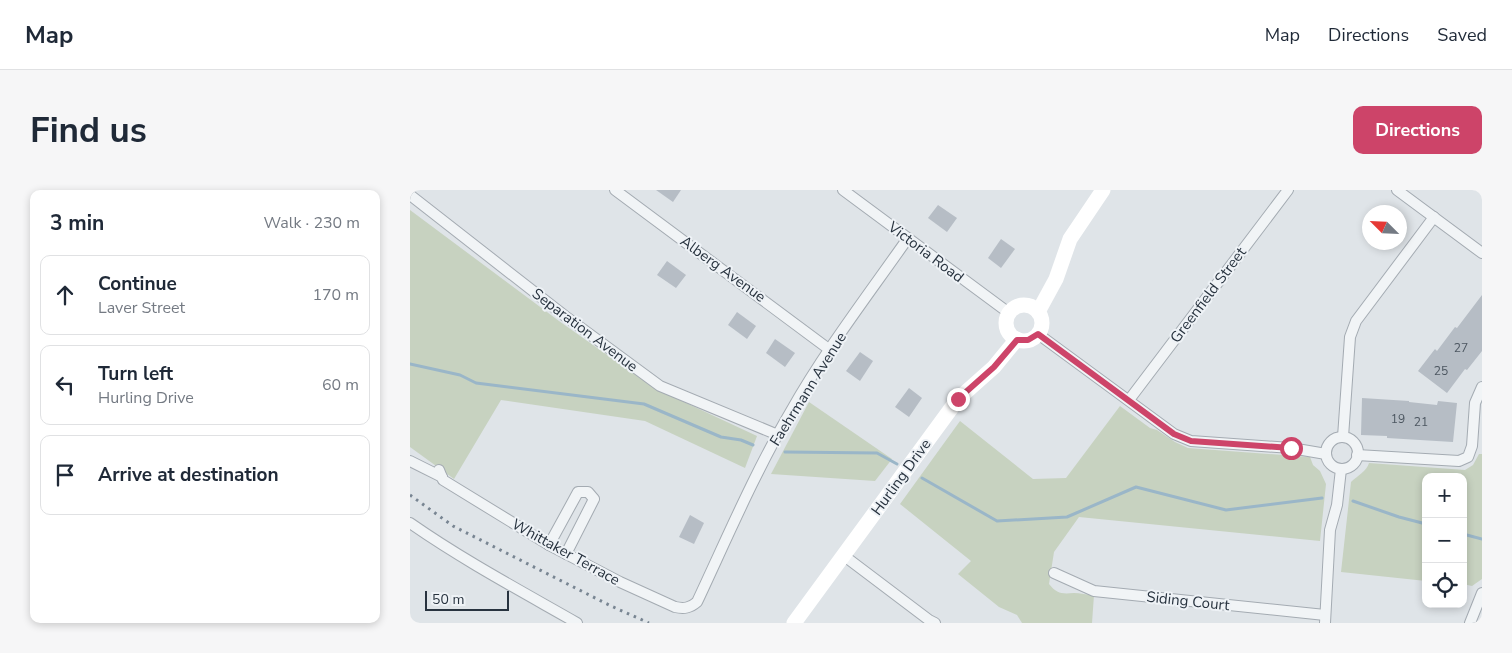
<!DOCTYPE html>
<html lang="en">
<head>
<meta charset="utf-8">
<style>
  body { margin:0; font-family:"Nunito Sans",sans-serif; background:#f6f6f7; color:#1f2937 }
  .controls { position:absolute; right:15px; bottom:15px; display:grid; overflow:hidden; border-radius:10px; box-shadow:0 2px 8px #0003 }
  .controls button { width:45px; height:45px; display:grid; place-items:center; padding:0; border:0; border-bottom:1px solid #e0e1e3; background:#fff; color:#1f2937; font:25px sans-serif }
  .compass { position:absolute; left:952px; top:15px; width:45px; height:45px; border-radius:50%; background:#fff; box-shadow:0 2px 8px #0003; rotate:294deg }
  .scale { position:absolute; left:15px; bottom:12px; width:84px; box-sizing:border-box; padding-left:5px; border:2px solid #28333f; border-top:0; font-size:14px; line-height:18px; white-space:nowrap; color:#28333f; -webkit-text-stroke:4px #eef2f6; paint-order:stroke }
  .stop { position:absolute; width:15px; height:15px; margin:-11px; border:4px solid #cd4469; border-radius:50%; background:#fff }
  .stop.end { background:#cd4469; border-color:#fff; box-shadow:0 1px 5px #0008 }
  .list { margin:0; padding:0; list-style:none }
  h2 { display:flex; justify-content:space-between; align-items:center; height:65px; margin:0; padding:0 20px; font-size:21px }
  h2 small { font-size:16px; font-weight:400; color:#747a83 }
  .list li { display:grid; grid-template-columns:32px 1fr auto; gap:15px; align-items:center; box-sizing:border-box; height:80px; margin:0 10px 10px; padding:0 10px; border:1px solid #e0e1e3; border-radius:10px }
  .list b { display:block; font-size:19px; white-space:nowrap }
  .list p { margin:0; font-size:16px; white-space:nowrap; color:#747a83 }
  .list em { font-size:16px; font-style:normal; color:#747a83 }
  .icon { flex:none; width:28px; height:28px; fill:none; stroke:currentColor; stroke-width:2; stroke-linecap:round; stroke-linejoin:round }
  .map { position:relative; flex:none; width:1072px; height:433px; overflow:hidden; border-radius:10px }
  header { display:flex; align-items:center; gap:30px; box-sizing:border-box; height:70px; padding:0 25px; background:#fff; border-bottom:1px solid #e0e1e3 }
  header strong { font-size:24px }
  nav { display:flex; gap:28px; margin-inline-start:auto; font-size:18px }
  .intro { display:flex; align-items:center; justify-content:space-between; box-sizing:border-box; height:120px; padding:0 30px }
  h1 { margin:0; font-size:35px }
  .button { padding:12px 22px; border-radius:10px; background:#cd4469; color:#fff; font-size:18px; font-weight:700 }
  main { display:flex; gap:30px; padding:0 30px }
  aside { flex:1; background:#fff; border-radius:10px; box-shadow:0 2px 8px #0003 }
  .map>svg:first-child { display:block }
</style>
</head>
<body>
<header>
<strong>Map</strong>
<nav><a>Map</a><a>Directions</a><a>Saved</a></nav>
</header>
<div class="intro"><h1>Find us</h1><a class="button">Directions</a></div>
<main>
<aside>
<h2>3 min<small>Walk · 230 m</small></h2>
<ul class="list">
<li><svg class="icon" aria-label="ahead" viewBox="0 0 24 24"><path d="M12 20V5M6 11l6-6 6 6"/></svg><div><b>Continue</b><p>Laver Street</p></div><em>170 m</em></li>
<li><svg class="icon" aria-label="left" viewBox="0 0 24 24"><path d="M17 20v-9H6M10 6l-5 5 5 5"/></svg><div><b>Turn left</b><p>Hurling Drive</p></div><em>60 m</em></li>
<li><svg class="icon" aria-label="arrive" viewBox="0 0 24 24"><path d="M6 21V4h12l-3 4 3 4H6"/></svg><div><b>Arrive at destination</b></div></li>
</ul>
</aside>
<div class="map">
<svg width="1072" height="433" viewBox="0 0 1072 433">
  <rect width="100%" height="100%" fill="#dfe4e8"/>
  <g fill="#c7d2c0">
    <path d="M0,20L149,131L244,198L347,246L335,278L235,231L91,210L44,289L0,257Z"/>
    <path d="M399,212L482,269L465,291L361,284Z"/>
    <path d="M710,216L740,238L747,240L765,252L778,258L900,267L903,275L910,281L916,294L910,351L669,327L644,362L639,394C647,404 652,404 664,403C670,403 677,405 684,405L682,433H612L607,425L589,417L548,384L561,371L490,314L550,231L623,289L656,288Z"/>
    <path d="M1069,264H1072V389L1062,396L1053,394V287H1016V391L931,382L941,292C947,286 957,281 959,273L1055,280L1063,275Z"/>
  </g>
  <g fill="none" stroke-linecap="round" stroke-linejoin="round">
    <g stroke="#9ab6c8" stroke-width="3">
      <path d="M0,174L50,185L66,193L234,214L311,247L331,250L343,255"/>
      <path d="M375,262L467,263L487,274"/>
      <path d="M512,288L587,331L657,327L726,297L816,320L912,308"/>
      <path d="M943,311L989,327L1016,334"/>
      <path d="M1053,344L1072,349"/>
    </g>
  </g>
  <g fill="#b6bdc5">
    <path d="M246,0H271L263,12Z"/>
    <path d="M528,15L547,28L537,42L518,28Z"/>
    <path d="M591,49L605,59L591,78L578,68Z"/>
    <path d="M257,71L276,85L266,98L247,85Z"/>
    <path d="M1072,105V161L1057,180L1055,179L1037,203L1008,181L1025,159L1027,161L1045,137L1047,138Z"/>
    <path d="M327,122L346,136L337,149L318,135Z"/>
    <path d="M365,149L385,163L375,177L356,163Z"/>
    <path d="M450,162L463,171L450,191L436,181Z"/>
    <path d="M499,198L512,208L499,227L485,217Z"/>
    <path d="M952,208L999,211V212L1027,215L1028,211L1047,213L1043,252L977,248V246L951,245Z"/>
    <path d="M280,325L294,333L284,354L269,347Z"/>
  </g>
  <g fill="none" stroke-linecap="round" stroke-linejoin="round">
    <defs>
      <g id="street">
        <path d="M205,0L420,160"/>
        <path d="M433,0L599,123"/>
        <path d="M987,0L1072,63"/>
        <path d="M0,5L155,126L250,196L368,245"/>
        <path d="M628,144L764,244L781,251L881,258L916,264"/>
        <path d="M719,210L878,0"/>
        <path d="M933,247L940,147L946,131L1024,27"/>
        <circle cx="932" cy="263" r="16"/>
        <path d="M947,265L1049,271L1058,267L1062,256L1065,213L1072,197"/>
        <path d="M0,271L32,287"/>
        <path d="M29,280L33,290L139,355L210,392L265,417C274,419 280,418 287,412C317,348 345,282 381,221C415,161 458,105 498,48"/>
        <path d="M0,333C53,370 111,401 167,433"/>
        <path d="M139,355L168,302H178L184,309L156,364"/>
        <path d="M433,365L519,430L525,433"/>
        <path d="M644,383L684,401L915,425"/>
        <path d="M915,433L920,340L927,315L931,279"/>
        <path d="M1060,433L1072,403"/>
      </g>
    </defs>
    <use href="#street" stroke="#a4abb2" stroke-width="12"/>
    <use href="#street" stroke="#f1f4f6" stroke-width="10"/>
    <g stroke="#fff" stroke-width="15">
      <circle cx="614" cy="133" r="18"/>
      <path d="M628,122L646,89L660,49L693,0"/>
      <path d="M384,433L548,209L584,177L607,149"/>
    </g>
    <path stroke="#788592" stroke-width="3" stroke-dasharray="2.5 5" stroke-linecap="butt" d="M0,305L43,336L201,416L239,433"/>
  </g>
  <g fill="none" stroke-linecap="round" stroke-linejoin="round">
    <path stroke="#cd4469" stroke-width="6" d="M548,209L584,177L607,150H618L628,144L764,244L781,251L881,258"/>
  </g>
  <g text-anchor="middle" stroke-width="4" stroke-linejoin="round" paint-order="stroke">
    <g font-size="12" fill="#4c5660">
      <text x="1051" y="162">27</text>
      <text x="1031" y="185">25</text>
      <text x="988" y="233">19</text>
      <text x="1011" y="236">21</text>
    </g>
    <g font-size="15" fill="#28333f" stroke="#eef2f6">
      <text transform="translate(516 62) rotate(37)" y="5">Victoria Road</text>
      <text transform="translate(313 79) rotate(36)" y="5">Alberg Avenue</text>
      <text transform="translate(798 105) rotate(-53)" y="5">Greenfield Street</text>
      <text transform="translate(175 140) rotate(37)" y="5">Separation Avenue</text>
      <text transform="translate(398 199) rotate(-58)" y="5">Faehrmann Avenue</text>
      <text transform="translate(491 287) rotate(-54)" y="5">Hurling Drive</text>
      <text transform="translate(156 362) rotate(29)" y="5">Whittaker Terrace</text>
      <text transform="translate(778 411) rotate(6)" y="5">Siding Court</text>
    </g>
  </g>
</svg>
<div class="controls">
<button>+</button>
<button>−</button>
<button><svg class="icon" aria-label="locate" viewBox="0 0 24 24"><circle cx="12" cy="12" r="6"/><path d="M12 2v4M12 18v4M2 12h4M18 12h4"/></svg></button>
</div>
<svg class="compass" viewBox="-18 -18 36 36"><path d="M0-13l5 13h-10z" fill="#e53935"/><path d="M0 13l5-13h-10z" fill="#747a83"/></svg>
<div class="scale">50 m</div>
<div class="stop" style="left:881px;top:258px"></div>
<div class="stop end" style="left:548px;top:209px"></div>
</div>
</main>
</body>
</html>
